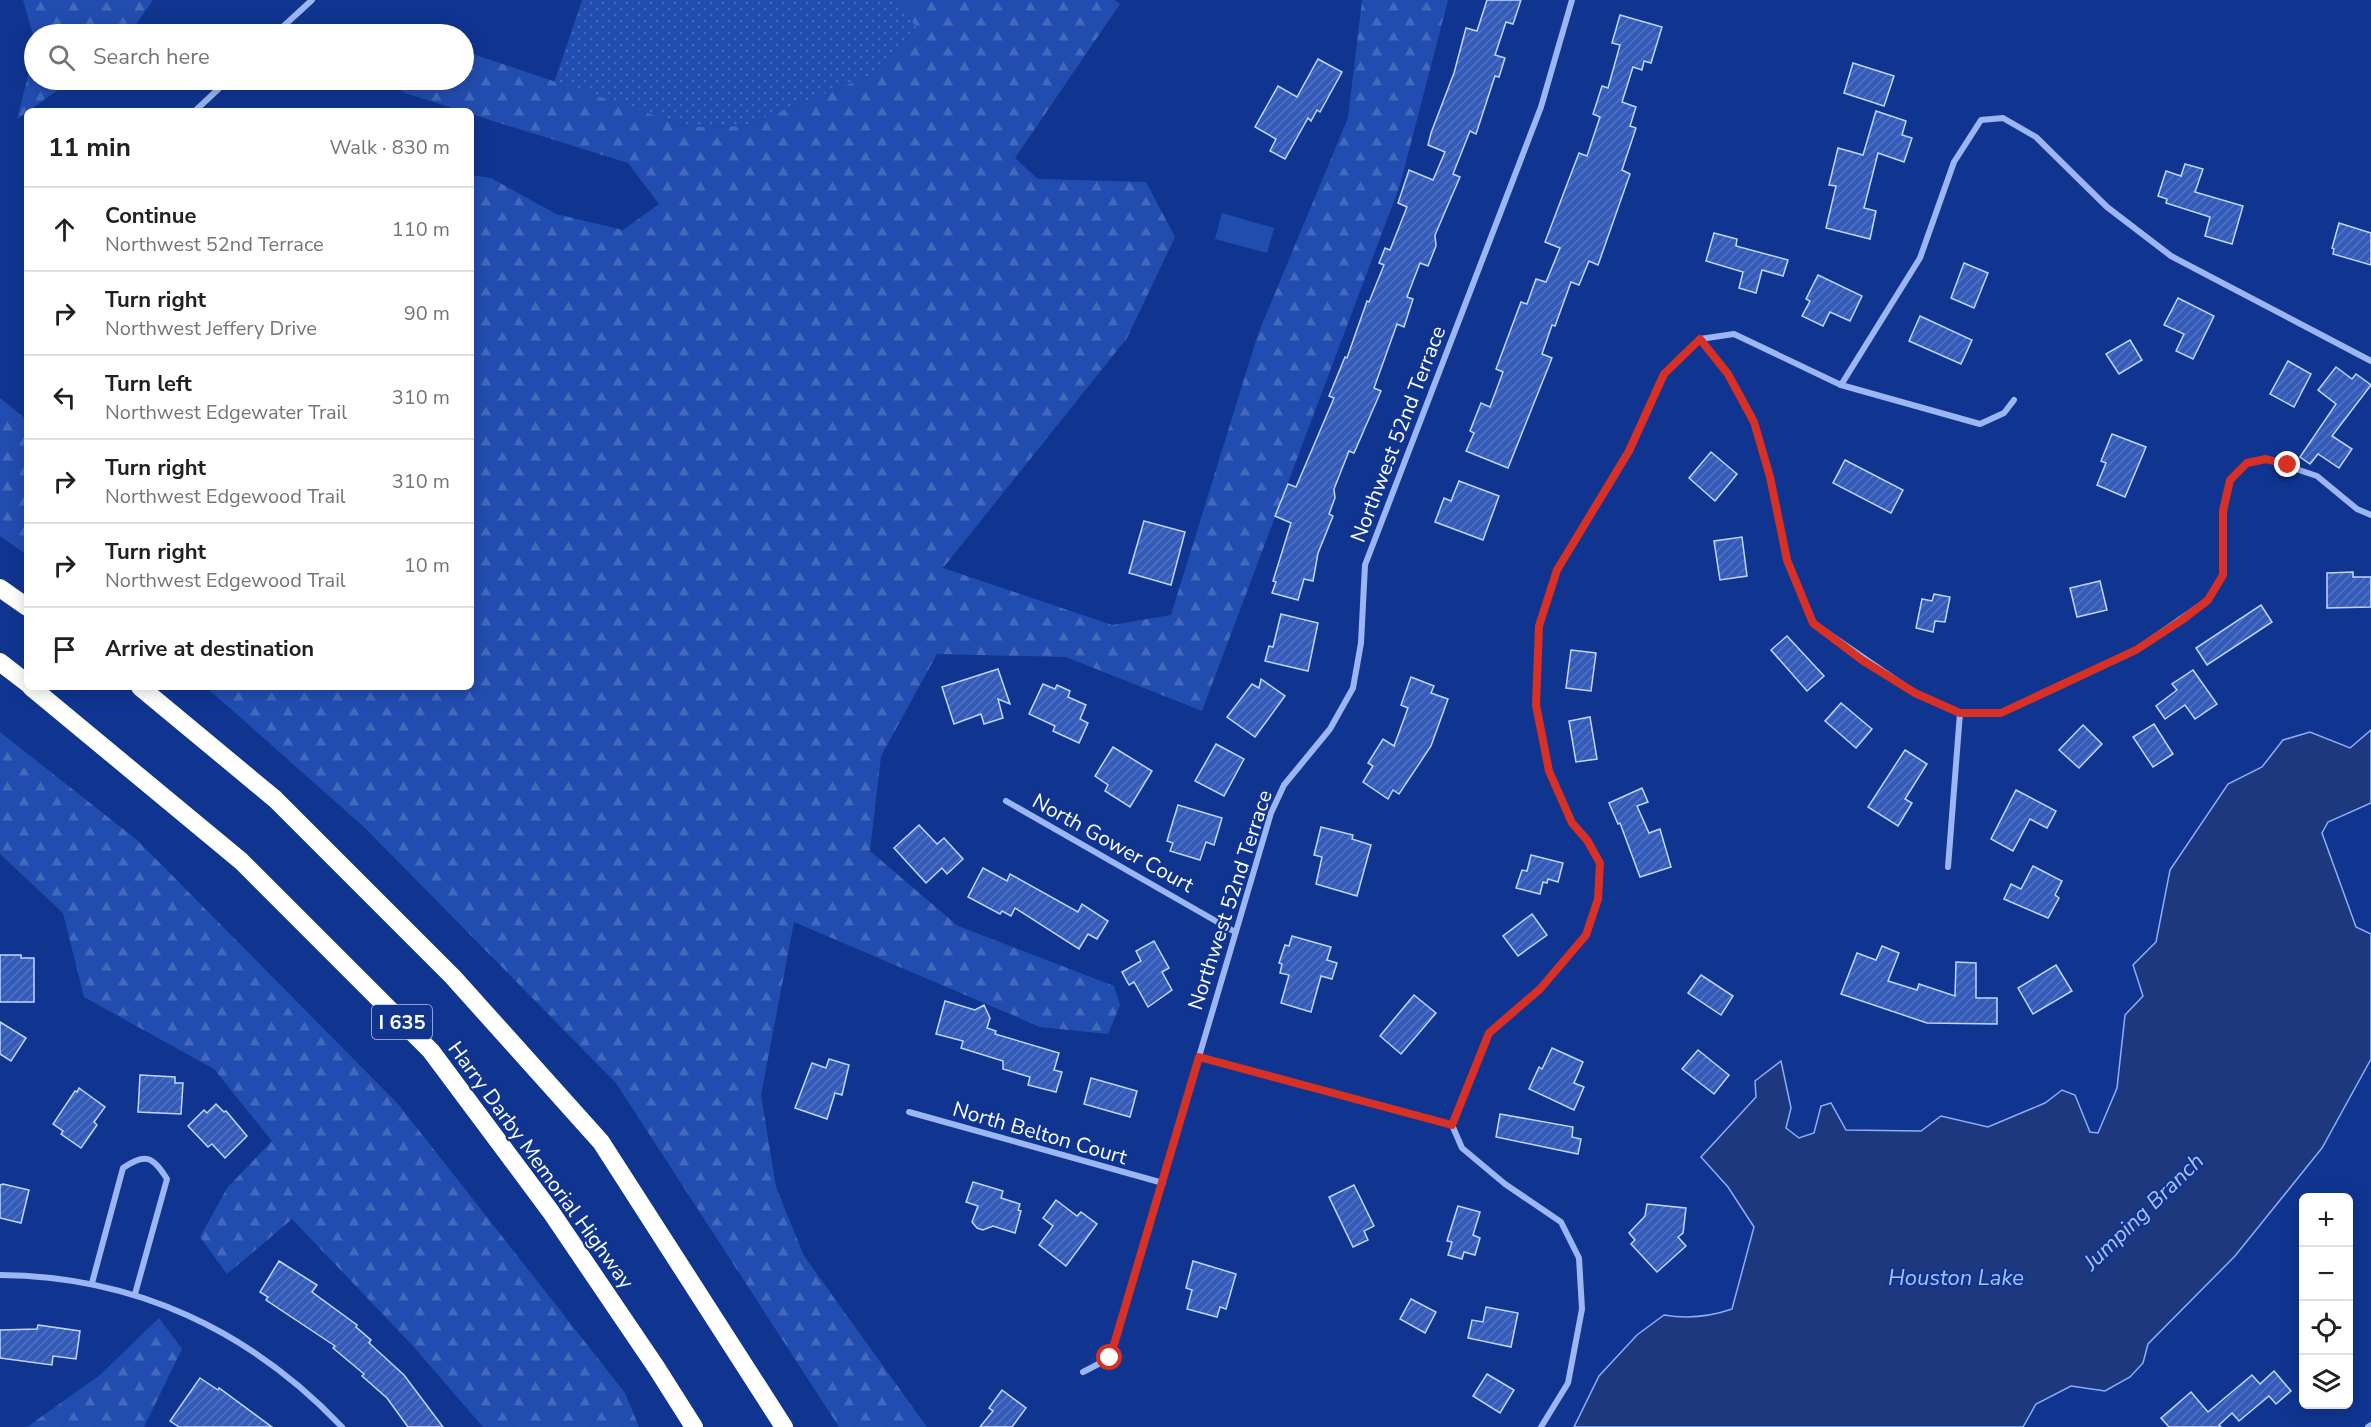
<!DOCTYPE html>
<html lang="en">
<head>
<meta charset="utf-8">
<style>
  body { margin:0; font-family:"Nunito Sans",sans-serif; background:#f2f2f2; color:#202124 }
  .controls { position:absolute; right:18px; bottom:18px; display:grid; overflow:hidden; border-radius:9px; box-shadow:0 3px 15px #0003 }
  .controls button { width:54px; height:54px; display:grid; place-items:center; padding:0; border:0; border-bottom:2px solid #e0e0e0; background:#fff; color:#202124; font:30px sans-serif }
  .stop { position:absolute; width:18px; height:18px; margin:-14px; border:4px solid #d93025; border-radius:50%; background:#fff }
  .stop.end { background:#d93025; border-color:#fff; box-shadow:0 2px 6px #0008 }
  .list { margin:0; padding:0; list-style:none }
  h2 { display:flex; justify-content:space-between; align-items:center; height:78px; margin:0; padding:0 24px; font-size:26px }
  h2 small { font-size:20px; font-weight:400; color:#757577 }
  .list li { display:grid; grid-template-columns:39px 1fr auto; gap:18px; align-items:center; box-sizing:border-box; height:84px; padding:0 24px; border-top:2px solid #e0e0e0 }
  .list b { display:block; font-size:22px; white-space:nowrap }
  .list p { margin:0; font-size:20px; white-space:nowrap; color:#757577 }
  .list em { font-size:20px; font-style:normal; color:#757577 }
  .icon { flex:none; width:33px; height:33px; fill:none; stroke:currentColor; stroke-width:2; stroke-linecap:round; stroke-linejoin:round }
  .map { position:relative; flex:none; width:2371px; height:1427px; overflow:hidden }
  .search { position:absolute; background:#fff; box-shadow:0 3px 15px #0003; left:24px; top:24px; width:450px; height:66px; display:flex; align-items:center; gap:15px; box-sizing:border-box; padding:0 21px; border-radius:33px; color:#757577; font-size:22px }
  .panel { position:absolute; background:#fff; box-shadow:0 3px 15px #0003; left:24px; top:108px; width:450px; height:582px; border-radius:9px }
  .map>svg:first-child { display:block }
</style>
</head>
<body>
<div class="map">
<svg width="2371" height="1427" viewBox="0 0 2371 1427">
  <defs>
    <pattern id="grass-dots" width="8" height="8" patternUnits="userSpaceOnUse" patternTransform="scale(1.5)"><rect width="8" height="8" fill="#224db0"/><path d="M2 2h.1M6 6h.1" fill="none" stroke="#4368bc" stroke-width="1.8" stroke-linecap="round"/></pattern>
    <pattern id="forest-firs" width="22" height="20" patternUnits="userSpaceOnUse" patternTransform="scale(1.5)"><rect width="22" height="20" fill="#224db0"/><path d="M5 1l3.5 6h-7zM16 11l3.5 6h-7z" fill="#4368bc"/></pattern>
    <pattern id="building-hatch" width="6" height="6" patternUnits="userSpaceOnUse" patternTransform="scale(1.5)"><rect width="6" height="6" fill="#345bb8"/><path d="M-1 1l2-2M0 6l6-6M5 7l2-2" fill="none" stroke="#5274c3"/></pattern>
  </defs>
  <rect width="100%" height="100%" fill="#103591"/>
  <path fill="url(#grass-dots)" d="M582,0H898L917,27L869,76L744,126L690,127L554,83Z"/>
  <g fill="url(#forest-firs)">
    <path d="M23,0H153L129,34H34V38Z"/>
    <path d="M898,0H1114L1120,4L1015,158L1038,179L1146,182L1175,237L1127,338L943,568L1112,625L1171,615L1258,334L1348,118L1362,0H1448L1400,185L1202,711L1066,657L937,654L881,756L870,851L958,926L1114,986L1120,1005L1108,1034L1040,1027L794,922L761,1095L776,1187L804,1256L927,1427H839L616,1083L365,828L206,687H471V175L491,178L556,214L623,230L659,204L628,163L471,114V111H462L405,93L382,80H464V51L689,127L744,126L869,76L916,27Z"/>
    <path d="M34,53V80H72L17,119Z"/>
    <path d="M0,398L27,420V555L0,536Z"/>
    <path d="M0,732L137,840L399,1105L625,1393L639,1427H483L413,1346L292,1219L227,1274L200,1237L227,1188L272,1141L214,1069L84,997L63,913L0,854Z"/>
    <path d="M159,1318L182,1349L144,1427H27L100,1375Z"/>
  </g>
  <path fill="#224db0" d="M1222,213L1274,228L1267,253L1215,239Z"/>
  <path fill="#1d387e" stroke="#8daef6" stroke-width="1.5" d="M2371,730V803L2328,822L2322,833L2356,927L2371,934V1059L2322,1148L2235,1256L2148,1344L2143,1363L2130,1377L2105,1391L2071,1386L2036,1404L2023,1427H1574L1599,1376L1637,1335L1664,1315C1688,1319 1709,1317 1732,1309L1754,1227L1728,1187L1701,1157L1756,1097L1755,1081L1781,1061L1791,1108L1786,1128L1799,1138L1814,1133L1821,1106L1831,1103L1846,1130L1921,1131L1941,1116L1988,1127L2045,1103L2062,1090L2075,1095L2090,1132L2098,1133L2117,1088L2125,1015L2143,996L2133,965L2156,942L2170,870L2228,784L2262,767L2283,740L2310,732L2350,748Z"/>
  <g fill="url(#building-hatch)" stroke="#c3d5fd" stroke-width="1.5">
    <path d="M1487,0H1521L1513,24L1506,22L1495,55L1505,58L1499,77L1495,76L1476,134L1470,131L1453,174L1460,177L1435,235L1436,246L1428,266L1420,263L1407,297L1413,299L1404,327L1397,324L1374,388L1381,391L1354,453L1349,451L1334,489L1335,498L1329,514L1333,516L1318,553L1313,581L1304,579L1298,600L1272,593L1276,582L1273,581L1291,523L1275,516L1288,484L1296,487L1334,398L1329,396L1345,357L1347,358L1367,301L1369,302L1384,265L1379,263L1385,248L1390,250L1407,207L1398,203L1409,170L1433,180L1445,152L1428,145L1431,133L1454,73L1466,28L1477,31Z"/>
    <path d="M1620,15L1662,27L1651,63L1644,61L1642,70L1633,67L1622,102L1636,107L1630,126L1636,128L1622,170L1630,174L1598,265L1589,261L1579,285L1571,282L1555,326L1552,325L1542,354L1552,358L1508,468L1466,451L1474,433L1470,431L1481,403L1490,407L1503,372L1496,369L1521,302L1527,304L1536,279L1546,282L1560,248L1545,242L1579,153L1587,156L1600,117L1593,114L1602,86L1608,88L1620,45L1612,43Z"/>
    <path d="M1318,59L1342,72L1320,112L1317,110L1311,121L1308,118L1285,159L1270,151L1276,139L1255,127L1278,86L1297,97Z"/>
    <path d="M1853,63L1894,76L1884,106L1844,93Z"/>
    <path d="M1876,111L1906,121L1902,135L1912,138L1904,162L1878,153L1864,208L1876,211L1870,239L1826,228L1836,186L1829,185L1838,148L1863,155Z"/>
    <path d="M2185,164L2203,169L2195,192L2243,206L2232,244L2205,236L2210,217L2166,203L2167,199L2158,196L2166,171L2181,176Z"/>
    <path d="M2339,223L2371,233V265L2333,254L2334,249L2332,248Z"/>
    <path d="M1714,233L1737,239L1736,246L1788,260L1783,276L1762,270L1756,293L1739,288L1743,272L1706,261Z"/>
    <path d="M1964,263L1988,273L1974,308L1951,298Z"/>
    <path d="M1818,275L1862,296L1850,321L1830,312L1823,326L1802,316L1810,301L1806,299Z"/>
    <path d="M2178,298L2214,316L2193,359L2176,351L2184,334L2164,325Z"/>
    <path d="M1920,316L1972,340L1961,364L1909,341Z"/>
    <path d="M2130,340L2142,360L2119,374L2106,354Z"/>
    <path d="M2288,361L2311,374L2294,407L2270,394Z"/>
    <path d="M2336,367L2352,379L2356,374L2371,385L2332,436L2352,449L2339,468L2318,454L2310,464L2300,457L2336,404L2318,390Z"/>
    <path d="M2112,434L2146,447L2125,497L2097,485L2106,463L2101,461Z"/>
    <path d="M1711,452L1737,474L1715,501L1689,478Z"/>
    <path d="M1845,460L1903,490L1891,513L1833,483Z"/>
    <path d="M1459,481L1499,496L1483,540L1435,522L1444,498L1451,501Z"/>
    <path d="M1144,521L1185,532L1171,585L1129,573Z"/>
    <path d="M1742,537L1747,576L1720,580L1714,541Z"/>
    <path d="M2353,572V577H2371V607L2327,608V573Z"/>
    <path d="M2100,581L2107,610L2077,617L2070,588Z"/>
    <path d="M1934,594L1950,597L1945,622L1935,621L1933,632L1916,628L1922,599L1932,601Z"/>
    <path d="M2261,605L2272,622L2207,665L2196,648Z"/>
    <path d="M1281,614L1318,623L1308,671L1265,661L1269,646L1273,647Z"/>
    <path d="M1787,636L1824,676L1807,691L1771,650Z"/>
    <path d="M1571,650L1596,653L1591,691L1566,688Z"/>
    <path d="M998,669L1010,704L998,699L1003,718L984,724L981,714L954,724L942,687Z"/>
    <path d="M2193,670L2217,704L2195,719L2185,705L2165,719L2156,706L2177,690L2172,684Z"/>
    <path d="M1411,677L1434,686L1431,693L1448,699L1431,746L1399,794L1393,790L1388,799L1363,782L1373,766L1368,763L1383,739L1394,746L1408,708L1401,705Z"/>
    <path d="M1261,679L1285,696L1255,737L1227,717L1252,684L1259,688Z"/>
    <path d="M1043,684L1055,689L1057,685L1070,691L1068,697L1086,705L1080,719L1088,723L1079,743L1053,731L1055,726L1029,714Z"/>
    <path d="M1841,703L1872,729L1856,748L1825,721Z"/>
    <path d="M1590,717L1597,759L1576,762L1569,721Z"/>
    <path d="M2154,724L2173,754L2153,767L2133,737Z"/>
    <path d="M2083,725L2102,744L2079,768L2059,750Z"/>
    <path d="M1216,744L1244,759L1224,796L1195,781Z"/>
    <path d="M1113,747L1152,771L1130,807L1105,791L1108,785L1095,776Z"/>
    <path d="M1905,750L1927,764L1905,799L1912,803L1898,826L1868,807Z"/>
    <path d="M1642,788L1648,802L1637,806L1649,833L1660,829L1671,867L1640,877L1620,823L1618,824L1609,803Z"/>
    <path d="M2016,790L2056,811L2047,828L2030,819L2013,851L1991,839Z"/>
    <path d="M1178,805L1222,818L1214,845L1206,842L1200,860L1170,851L1173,843L1167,841Z"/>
    <path d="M919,825L937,844L944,838L963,859L947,874L942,868L926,883L894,848Z"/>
    <path d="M1321,827L1353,835L1352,839L1371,845L1357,896L1316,884L1322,857L1314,855Z"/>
    <path d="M1531,855L1563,863L1558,882L1548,879L1547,883L1543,882L1540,894L1516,888L1522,870L1527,871Z"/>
    <path d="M2033,866L2062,881L2055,895L2059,898L2048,918L2004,899L2011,884L2021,889Z"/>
    <path d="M983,868L1007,881L1010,874L1078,912L1082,904L1108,921L1097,939L1088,934L1079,949L1015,908L1011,916L1002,911L1000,914L968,897Z"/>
    <path d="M1532,914L1547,935L1518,956L1503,936Z"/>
    <path d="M1292,936L1331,947L1327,960L1337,963L1332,979L1321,976L1311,1012L1281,1003L1289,975L1280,973L1282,964L1279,963L1285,945L1289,946Z"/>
    <path d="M1154,941L1169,968L1162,972L1172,990L1148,1007L1134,982L1129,985L1122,972L1141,961L1136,951Z"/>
    <path d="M1882,946L1899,953L1888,981L1917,990L1919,984L1955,996L1956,962L1976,963V998H1997V1024L1927,1023L1841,994L1857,953L1876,960Z"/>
    <path d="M0,955H21V958H34V1002H0Z"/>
    <path d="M2056,965L2072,991L2033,1014L2018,988Z"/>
    <path d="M1701,975L1733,996L1721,1015L1688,993Z"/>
    <path d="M1414,995L1436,1013L1401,1054L1380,1036Z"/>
    <path d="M945,1001L975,1010L984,1005L990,1018L987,1028L996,1031L995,1034L1059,1053L1054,1070L1062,1072L1056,1092L1028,1085L1030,1077L1003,1069V1061L961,1048L963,1041L936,1034Z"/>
    <path d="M0,1022L26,1038L11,1061L0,1054Z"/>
    <path d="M1552,1048L1583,1062L1574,1083L1584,1087L1574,1110L1529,1089L1539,1067L1542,1069Z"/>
    <path d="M1698,1050L1729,1075L1714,1094L1682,1069Z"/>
    <path d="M829,1059L849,1065L842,1095L835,1093L827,1119L795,1108L812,1063L826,1068Z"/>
    <path d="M140,1075L175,1077V1083H183L181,1114L138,1112Z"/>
    <path d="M1091,1078L1137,1091L1130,1117L1084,1104Z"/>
    <path d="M79,1088L105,1107L94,1122L97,1125L81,1148L61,1134L63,1131L53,1124L75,1091L77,1092Z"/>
    <path d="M216,1104L224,1112L226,1111L247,1136L225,1158L212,1144L208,1147L188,1126L204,1110L207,1113Z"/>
    <path d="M1500,1114L1573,1127L1572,1137L1581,1139L1578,1154L1496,1137Z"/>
    <path d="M973,1182L1003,1191L1001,1198L1020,1204L1018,1210L1021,1211L1015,1233L993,1226L983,1230L977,1228L972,1222L978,1206L966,1202Z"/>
    <path d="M3,1184L29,1190L21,1223L0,1218V1185Z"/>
    <path d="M1354,1185L1374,1226L1364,1231L1368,1240L1353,1247L1329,1197Z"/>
    <path d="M1056,1200L1077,1216L1081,1212L1097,1224L1066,1266L1039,1245L1053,1226L1043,1218Z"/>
    <path d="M1647,1204L1686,1208L1683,1233L1678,1237L1686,1246L1657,1272L1631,1244L1635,1240L1629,1233L1645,1216Z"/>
    <path d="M1458,1206L1480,1212L1473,1235L1480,1238L1475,1255L1464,1252L1462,1259L1448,1255L1452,1242L1447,1241Z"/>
    <path d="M279,1261L317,1285L312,1292L357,1325L356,1327L371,1340L369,1343L404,1375L443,1427H408L387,1398L362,1376L364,1374L333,1348L335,1346L266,1300L268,1297L260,1292Z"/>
    <path d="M1193,1261L1236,1274L1226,1309L1220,1307L1217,1317L1187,1309L1192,1290L1186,1288Z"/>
    <path d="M1411,1299L1436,1312L1425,1333L1400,1319Z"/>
    <path d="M1486,1307L1518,1313L1511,1347L1468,1338L1472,1320L1483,1322Z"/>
    <path d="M38,1325L80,1331L76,1359L53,1356L52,1365L0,1358V1330L37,1329Z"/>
    <path d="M2274,1371L2291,1391L2276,1404L2269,1396L2239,1421L2232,1413L2219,1425L2221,1427H2169L2161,1418L2191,1392L2208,1412L2252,1375L2260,1384Z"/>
    <path d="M1487,1374L1514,1390L1500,1413L1473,1396Z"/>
    <path d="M200,1378L218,1390L219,1388L272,1427H179L170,1421Z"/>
    <path d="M1002,1390L1026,1408L1012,1427H980L993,1411L989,1408Z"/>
  </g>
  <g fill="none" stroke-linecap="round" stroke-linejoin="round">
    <g stroke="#9cb6f3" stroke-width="6">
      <path d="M275,34L312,0"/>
      <path d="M195,111L228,80"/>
      <path d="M1700,339L1728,374L1754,422L1770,477L1787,560L1813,623L1915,693L1960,713H2001L2060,686L2136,650L2208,600L2223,575V511L2230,480L2247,463L2266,459L2317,476L2357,509L2371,515"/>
      <path d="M1700,339L1734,334L1841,385L1920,258L1954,162L1981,120L2003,118L2036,137L2107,207L2171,256L2371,361"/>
      <path d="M1841,385L1980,424L2004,413L2014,400"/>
      <path d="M1006,801L1235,932"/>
      <path d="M1948,867L1960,713"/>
      <path d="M1199,1057L1452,1125"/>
      <path d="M909,1112L1163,1183"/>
      <path d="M0,1275C134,1276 250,1330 342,1427"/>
      <path d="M92,1283L123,1168C146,1152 153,1157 167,1179L135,1294"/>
      <path d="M1083,1372L1110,1358L1271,813L1284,785L1330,729L1353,688L1361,643L1365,565L1541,107L1572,0"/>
      <path d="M1541,1427L1568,1383L1582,1309L1579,1258L1561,1222L1505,1184L1462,1148L1452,1125L1489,1033L1540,989L1586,935L1598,899L1600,863L1587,840L1572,823L1549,771L1536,705L1539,626L1557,570L1629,451L1664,374L1700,339"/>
      <path d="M2368,1427L2371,1425"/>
    </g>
    <g stroke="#fff" stroke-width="18">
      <path d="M0,588L27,607"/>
      <path d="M0,662L27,683"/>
      <path d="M31,687L241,861L431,1051L551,1212L656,1367L694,1427"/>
      <path d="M140,687L275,799L453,977L601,1142L784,1427"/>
    </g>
  </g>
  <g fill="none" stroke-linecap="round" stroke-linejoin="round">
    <path stroke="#d93025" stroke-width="8" d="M1110,1358L1199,1057L1452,1125L1489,1033L1540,989L1586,935L1598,899L1600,863L1587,840L1572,823L1549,771L1536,705L1539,626L1557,570L1629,451L1664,374L1700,339L1728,374L1754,422L1770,477L1787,560L1813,623L1862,660L1915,693L1960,713H2001L2136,650L2182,620L2208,600L2223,575V511L2230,480L2247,463L2266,459L2288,465"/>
  </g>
  <g text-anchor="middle" stroke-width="4.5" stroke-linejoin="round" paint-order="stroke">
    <rect fill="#103591" stroke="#b7c2de" stroke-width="1.5" x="372" y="1005" width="60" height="34" rx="4.5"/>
    <g font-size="20" font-weight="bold" fill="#fff">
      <text x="402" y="1029">I 635</text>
    </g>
    <g font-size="21" fill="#fff" stroke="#103591">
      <text transform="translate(1398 434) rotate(-69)" y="7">Northwest 52nd Terrace</text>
      <text transform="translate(1113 843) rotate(29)" y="7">North Gower Court</text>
      <text transform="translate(1230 900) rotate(-72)" y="7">Northwest 52nd Terrace</text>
      <text transform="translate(1040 1133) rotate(16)" y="7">North Belton Court</text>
      <text transform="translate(541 1165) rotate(54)" y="7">Harry Darby Memorial Highway</text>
    </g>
    <g font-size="22" font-style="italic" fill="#a8c1fa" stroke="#103591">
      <text transform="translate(2143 1211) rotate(-44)" y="8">Jumping Branch</text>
      <text x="1956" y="1285">Houston Lake</text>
    </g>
  </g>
</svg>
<div class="controls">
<button>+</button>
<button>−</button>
<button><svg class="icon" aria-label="locate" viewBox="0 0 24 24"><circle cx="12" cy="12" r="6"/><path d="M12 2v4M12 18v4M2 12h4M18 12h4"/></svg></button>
<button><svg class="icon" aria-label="layers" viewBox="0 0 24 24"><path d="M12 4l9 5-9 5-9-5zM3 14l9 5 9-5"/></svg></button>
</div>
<div class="stop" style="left:1110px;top:1358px"></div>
<div class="stop end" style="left:2288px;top:465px"></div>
<div class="search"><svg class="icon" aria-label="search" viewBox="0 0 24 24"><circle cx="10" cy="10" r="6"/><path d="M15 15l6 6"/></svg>Search here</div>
<section class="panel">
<h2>11 min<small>Walk · 830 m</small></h2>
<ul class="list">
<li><svg class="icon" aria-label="ahead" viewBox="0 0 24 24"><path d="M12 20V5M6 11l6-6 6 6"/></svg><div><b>Continue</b><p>Northwest 52nd Terrace</p></div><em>110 m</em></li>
<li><svg class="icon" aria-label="right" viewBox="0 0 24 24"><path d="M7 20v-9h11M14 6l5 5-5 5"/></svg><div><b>Turn right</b><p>Northwest Jeffery Drive</p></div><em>90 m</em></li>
<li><svg class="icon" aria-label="left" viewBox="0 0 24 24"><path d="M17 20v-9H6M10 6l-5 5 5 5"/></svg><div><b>Turn left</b><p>Northwest Edgewater Trail</p></div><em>310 m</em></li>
<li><svg class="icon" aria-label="right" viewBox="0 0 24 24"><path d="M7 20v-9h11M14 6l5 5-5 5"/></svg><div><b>Turn right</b><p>Northwest Edgewood Trail</p></div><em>310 m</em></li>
<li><svg class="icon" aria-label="right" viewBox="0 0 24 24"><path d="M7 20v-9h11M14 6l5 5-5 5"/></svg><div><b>Turn right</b><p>Northwest Edgewood Trail</p></div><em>10 m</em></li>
<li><svg class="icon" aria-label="arrive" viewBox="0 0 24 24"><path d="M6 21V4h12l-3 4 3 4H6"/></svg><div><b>Arrive at destination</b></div></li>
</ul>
</section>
</div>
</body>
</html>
